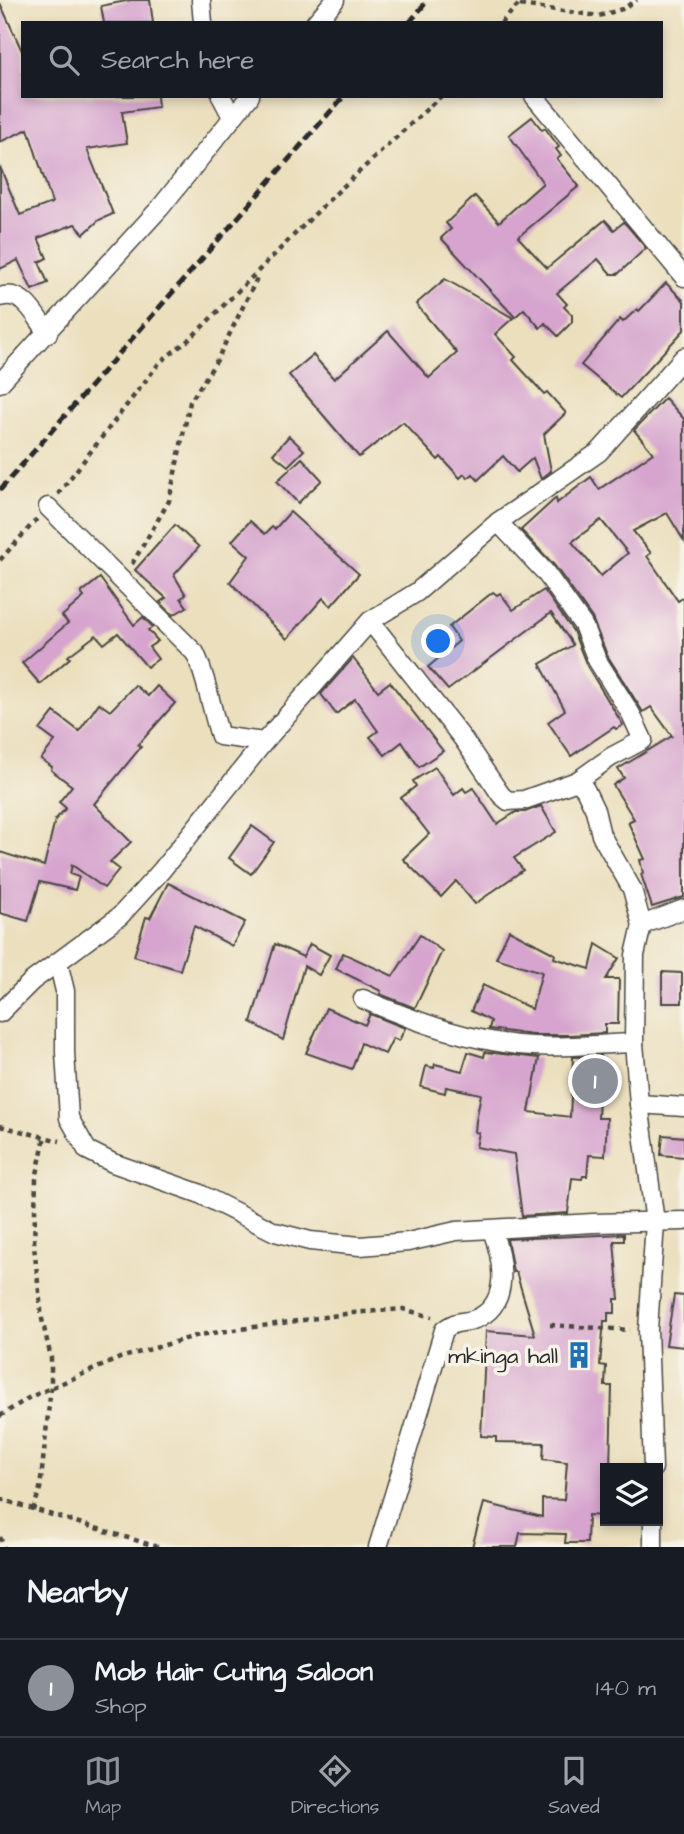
<!DOCTYPE html>
<html lang="en">
<head>
<meta charset="utf-8">
<style>
  body { margin:0; font-family:"Architects Daughter",sans-serif; background:#20242c; color:#f1f3f6 }
  .controls { position:absolute; right:21px; bottom:21px; display:grid; overflow:hidden; border-radius:0px; box-shadow:0 4px 10px #0003 }
  .controls button { width:63px; height:63px; display:grid; place-items:center; padding:0; border:0; border-bottom:2px solid #363941; background:#171b24; color:#f1f3f6; font:35px sans-serif }
  .you { position:absolute; left:439px; top:642px; width:24px; height:24px; margin:-18px; border:5px solid #fff; border-radius:50%; background:#1a73e8; box-shadow:0 0 0 10px #1a73e833 }
  .badge { display:grid; place-items:center; width:46px; height:46px; border-radius:50%; background:#8c9099; color:#fff; font-size:23px; font-weight:700 }
  .pin { position:absolute; translate:-50% -50%; border:4px solid #fff; box-shadow:0 2px 7px #0006 }
  .list { margin:0; padding:0; list-style:none }
  h2 { display:flex; justify-content:space-between; align-items:center; height:91px; margin:0; padding:0 28px; font-size:30px }
  h2 small { font-size:23px; font-weight:400; color:#9ea1a6 }
  .list li { display:grid; grid-template-columns:46px 1fr auto; gap:21px; align-items:center; box-sizing:border-box; height:98px; padding:0 28px; border-top:2px solid #363941 }
  .list b { display:block; font-size:26px; white-space:nowrap }
  .list p { margin:0; font-size:23px; white-space:nowrap; color:#9ea1a6 }
  .list em { font-size:23px; font-style:normal; color:#9ea1a6 }
  .icon { flex:none; width:38px; height:38px; fill:none; stroke:currentColor; stroke-width:2; stroke-linecap:round; stroke-linejoin:round }
  .map { position:relative; flex:none; width:684px; height:1547px; overflow:hidden }
  .search { position:absolute; background:#171b24; box-shadow:0 4px 10px #0003; left:21px; right:21px; top:21px; height:77px; display:flex; align-items:center; gap:18px; box-sizing:border-box; padding:0 24px; border-radius:0px; color:#9ea1a6; font-size:26px }
  .sheet { height:189px; background:#171b24 }
  nav { display:flex; justify-content:space-around; align-items:center; box-sizing:border-box; height:98px; border-top:2px solid #363941; background:#171b24; font-size:19px; color:#9ea1a6 }
  nav a { display:grid; justify-items:center; gap:4px }
  nav .on { color:#8c9099 }
  .map>svg:first-child { display:block }
</style>
</head>
<body>
<div class="map">
<svg width="684" height="1547" viewBox="0 0 684 1547">
  <rect width="100%" height="100%" fill="#f7f3e8"/>
  <filter id="ink" filterUnits="userSpaceOnUse"><feTurbulence type="fractalNoise" baseFrequency=".0143" numOctaves="2"/><feDisplacementMap in="SourceGraphic" scale="14" xChannelSelector="R" yChannelSelector="G"/><feConvolveMatrix kernelMatrix="1 2 1 2 8 2 1 2 1" color-interpolation-filters="sRGB"/></filter>
  <filter id="wash" filterUnits="userSpaceOnUse"><feTurbulence type="fractalNoise" baseFrequency=".00686" numOctaves="4" result="noise"/><feDisplacementMap in="SourceGraphic" scale="28" xChannelSelector="R" yChannelSelector="G"/><feGaussianBlur stdDeviation="1.57" result="paint"/><feColorMatrix in="noise" values="0 0 0 0 0 0 0 0 0 0 0 0 0 0 0 0 0 1.4 0 .05"/><feComposite in="paint" operator="in"/></filter>
  <g filter="url(#wash)">
    <rect width="100%" height="100%" fill="#ebdfbe"/>
    <g id="blocks">
      <g fill="#d6a4ce" fill-rule="evenodd">
        <path d="M131,0H150L153,23H104L101,6Z"/>
        <path d="M0,3L23,53V96H157L158,107L122,112L127,143L87,149L113,214L99,220L84,234L75,224L38,238L47,258L39,262L48,283L32,290L18,260L0,269V167L20,215L52,203L28,129L0,142Z"/>
        <path d="M532,117L542,130L545,128L559,147L556,149L561,156L557,159L579,186L518,237L547,268L605,220L614,230L624,222L646,248L618,274H611L598,259L557,293L567,304L564,307L572,315V322L558,336L545,323L540,328L524,309L515,317L441,238L451,229L446,223L475,196L499,222L543,183L509,135Z"/>
        <path d="M445,279L513,318L495,334L516,357L513,360L544,394L547,392L566,413L544,434L551,471L541,479L533,458L517,472L503,456L478,480L473,474L468,478L464,474L460,478L441,457L438,460L403,422L359,457L289,375L313,355L334,379L388,331L429,378L457,353L416,304Z"/>
        <path d="M666,283L684,301V330L621,398L581,365L620,319L623,322L637,309L639,311Z"/>
        <path d="M665,398L684,419V541L667,513L633,531L651,553L647,556L678,601L684,597V897L652,907L641,874L643,873L640,860L645,859L628,822L634,819L613,785L624,778L618,769L672,736L651,707L643,712L607,655L592,618L554,565L521,530L556,498L557,503L591,477L599,489L653,453L634,430ZM601,520L628,553L601,576L572,542Z"/>
        <path d="M289,436L304,450L288,466L273,454Z"/>
        <path d="M302,458L322,480L298,503L277,481Z"/>
        <path d="M290,512L359,574L331,606L323,598L287,639L230,582L249,556L232,541L250,521L265,534L272,527L275,529Z"/>
        <path d="M175,525L199,547L174,575L186,595L181,598L187,607L173,615L160,602L166,598L135,570Z"/>
        <path d="M100,578L134,625L143,617L153,627L148,630L158,641L149,647L158,659L147,667L118,633L104,644L96,635L68,656L70,658L40,684L22,663L68,623L62,616L84,597L81,593Z"/>
        <path d="M544,590L573,631L587,666L623,725L616,729L614,727L571,756L548,722L565,710L540,664L573,645L551,613L448,690L428,667L459,641L449,627L493,592L497,595L500,593L513,610Z"/>
        <path d="M353,658L378,691L390,682L443,751L419,767L402,742L385,755L370,737L378,731L355,699L336,714L321,694Z"/>
        <path d="M135,685L148,696L157,686L175,703L138,745L141,747L94,804L131,842L110,862L119,869L104,888L72,865L70,874L79,877L75,890L40,882L28,921L0,913V852L44,866L55,820L66,808L59,802L72,786L51,770L52,767L41,759L55,741L40,730L54,712L79,731L99,703L110,711Z"/>
        <path d="M435,767L454,795L463,788L466,792L473,788L497,824L516,812H525L541,806L556,832L514,858L523,870L475,904L456,881L441,897L403,859L429,834L401,798L416,786L413,781Z"/>
        <path d="M252,826L274,842L251,874L229,858Z"/>
        <path d="M168,883L245,922L232,946L194,926L180,970L134,956L146,917L150,918Z"/>
        <path d="M509,930L555,954L554,958L590,969L596,944L619,958L606,979H619L618,1024H605V1033L570,1035H533L489,1029L491,1021L471,1011L483,985L532,1009L542,972L496,958Z"/>
        <path d="M420,935L442,951L415,1008L380,994L381,991L336,969L343,953L393,976Z"/>
        <path d="M275,944L303,957L310,944L330,955L319,975L304,966L283,1040L251,1022Z"/>
        <path d="M662,972L682,973V1003H662Z"/>
        <path d="M326,1008L365,1025L370,1014L405,1028L399,1041L393,1038L385,1054L361,1043L352,1069L306,1053Z"/>
        <path d="M468,1052L484,1057L485,1052L539,1058L529,1112L570,1117L573,1057L601,1056L598,1118H607L605,1156L589,1155L587,1176H583L582,1179L572,1178L568,1213L522,1216L514,1154L476,1147L479,1133L475,1132L476,1121L481,1094L446,1087L445,1093L421,1087L426,1066L434,1068L435,1064L462,1071Z"/>
        <path d="M663,1135L684,1137V1157L661,1155Z"/>
        <path d="M624,1234V1241H614L619,1299H615V1313H608V1321H604L600,1365L606,1366L605,1386H612L610,1468H605V1516L588,1515L587,1543H565L566,1534L520,1533L517,1547H472L484,1503L542,1517V1499L564,1500L567,1462L543,1459L544,1443L496,1442V1437L481,1436L486,1331L535,1335L516,1272H513L507,1239Z"/>
        <path d="M674,1295L684,1296V1347L666,1345Z"/>
      </g>
    </g>
  </g>
  <g filter="url(#ink)">
    <use href="#blocks" fill-opacity="0" stroke="#484641" stroke-width="2"/>
    <g fill="none" stroke-linecap="round" stroke-linejoin="round">
      <defs>
        <g id="minor">
          <path d="M201,0L203,23"/>
          <path d="M315,23L335,0"/>
          <path d="M221,96L232,117"/>
          <path d="M534,96L684,277"/>
          <path d="M0,297C24,289 36,317 48,333"/>
          <path d="M0,383L160,208L250,96"/>
          <path d="M48,507L195,653C207,677 211,709 220,736L264,742"/>
          <path d="M498,522L545,572L583,625L597,660L631,714L643,740L611,757L577,781L585,789L595,810L601,835L632,889L642,925L635,955L634,1043L639,1104L655,1222L648,1330L653,1468"/>
          <path d="M370,621L463,739L501,795L508,801L524,800L577,781"/>
          <path d="M642,925L684,909"/>
          <path d="M58,962L65,991V1052L69,1118L87,1150L113,1163L198,1193L275,1232L310,1241L360,1246L408,1242L456,1231L593,1223L684,1221"/>
          <path d="M363,999C416,1022 474,1043 532,1046C566,1048 601,1044 634,1043"/>
          <path d="M0,1013L32,981L120,916L161,871L264,742L370,621L417,592L498,522L599,452L684,357"/>
          <path d="M639,1104L684,1107"/>
          <path d="M653,1521V1547"/>
          <path d="M378,1547L444,1330C458,1318 465,1325 480,1317C511,1300 502,1257 492,1230"/>
        </g>
      </defs>
      <use href="#minor" stroke="#484641" stroke-width="21"/>
      <g stroke="#484641" stroke-width="4.5" stroke-dasharray="5 5" stroke-linecap="butt">
        <path d="M520,5L599,16L622,9L637,0"/>
        <path d="M501,23L523,0"/>
        <path d="M58,494L160,362L191,338L333,196L441,96"/>
        <path d="M0,560L37,519"/>
        <path d="M132,564L169,501L190,402L217,360L259,274"/>
        <path d="M0,1126L60,1141"/>
        <path d="M550,1325L630,1330"/>
        <path d="M0,1416L30,1397L120,1358L199,1335L352,1313L403,1309L432,1317"/>
        <path d="M0,1499L158,1547"/>
        <path d="M33,1510L40,1489L51,1386V1358L42,1319L34,1246L36,1179L45,1136"/>
        <path d="M0,1537L4,1547"/>
      </g>
      <use href="#minor" stroke="#fff" stroke-width="18"/>
      <g stroke="#2b2b2b" stroke-width="5" stroke-dasharray="10 5" stroke-linecap="butt">
        <path d="M409,23L428,0"/>
        <path d="M0,490L344,96"/>
      </g>
    </g>
  </g>
  <defs>
    <symbol id="building-bare" viewBox="-9 -9 18 18"><path d="M-4-6H4V6H1V3H-1V6H-4ZM-2.5-4.3h1.7v1.8h-1.7ZM.8-4.3h1.7v1.8H.8ZM-2.5-1h1.7V.8h-1.7ZM.8-1h1.7V.8H.8Z" fill="#1f6fb2" stroke="#f7f3e8" stroke-width="2.5" paint-order="stroke"/></symbol>
  </defs>
  <g fill-rule="evenodd">
    <use href="#building-bare" x="560" y="1336" width="38" height="38"/>
  </g>
  <g text-anchor="middle" stroke-width="7" stroke-linejoin="round" paint-order="stroke">
    <g font-size="23" fill="#2b2b2b" stroke="#f7f3e8" text-anchor="end">
      <text x="558" y="1363">mkinga hall</text>
    </g>
  </g>
</svg>
<div class="controls">
<button><svg class="icon" aria-label="layers" viewBox="0 0 24 24"><path d="M12 4l9 5-9 5-9-5zM3 14l9 5 9-5"/></svg></button>
</div>
<div class="you"></div>
<div class="pin badge" style="left:595px;top:1081px">1</div>
<div class="search"><svg class="icon" aria-label="search" viewBox="0 0 24 24"><circle cx="10" cy="10" r="6"/><path d="M15 15l6 6"/></svg>Search here</div>
</div>
<section class="sheet">
<h2>Nearby<small></small></h2>
<ul class="list">
<li><span class="badge">1</span><div><b>Mob Hair Cuting Saloon</b><p>Shop</p></div><em>140 m</em></li>
</ul>
</section>
<nav>
<a class="on"><svg class="icon" aria-label="map" viewBox="0 0 24 24"><path d="M3 6l6-2 6 2 6-2v14l-6 2-6-2-6 2zM9 4v14M15 6v14"/></svg>Map</a>
<a><svg class="icon" aria-label="directions" viewBox="0 0 24 24"><path d="M12 3l9 9-9 9-9-9zM9 14v-3h6M13 9l2 2-2 2"/></svg>Directions</a>
<a><svg class="icon" aria-label="saved" viewBox="0 0 24 24"><path d="M7 4h10v16l-5-4-5 4z"/></svg>Saved</a>
</nav>
</body>
</html>
